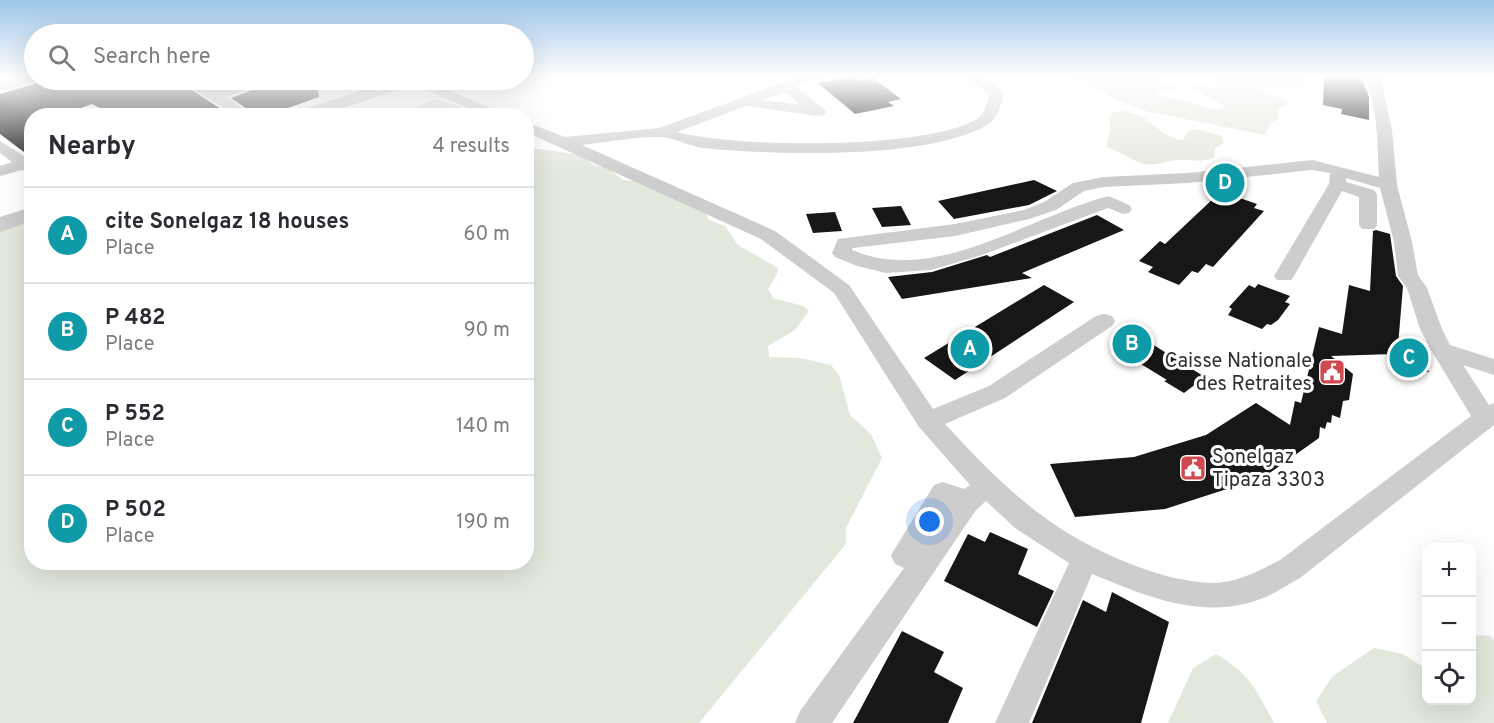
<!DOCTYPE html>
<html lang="en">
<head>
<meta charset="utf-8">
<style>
  body { margin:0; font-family:Overpass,sans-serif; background:#f7f7f7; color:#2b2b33 }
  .controls { position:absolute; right:18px; bottom:18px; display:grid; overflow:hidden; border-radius:12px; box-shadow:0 6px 24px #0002 }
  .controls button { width:54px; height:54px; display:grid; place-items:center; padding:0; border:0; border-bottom:2px solid #e1e1e2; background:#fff; color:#2b2b33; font:30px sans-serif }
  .you { position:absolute; left:930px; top:522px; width:21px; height:21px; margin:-15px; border:4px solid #fff; border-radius:50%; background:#1a73e8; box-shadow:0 0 0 9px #1a73e833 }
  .badge { display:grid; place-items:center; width:39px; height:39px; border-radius:50%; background:#ea580c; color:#fff; font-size:20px; font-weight:700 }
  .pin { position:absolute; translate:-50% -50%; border:3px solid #fff; box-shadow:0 2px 6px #0006 }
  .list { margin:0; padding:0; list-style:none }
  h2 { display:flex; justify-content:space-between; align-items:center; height:78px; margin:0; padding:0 24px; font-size:26px }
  h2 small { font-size:20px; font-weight:400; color:#7c7c81 }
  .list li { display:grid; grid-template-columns:39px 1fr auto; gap:18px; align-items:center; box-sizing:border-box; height:96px; padding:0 24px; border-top:2px solid #e1e1e2 }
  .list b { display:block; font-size:22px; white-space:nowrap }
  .list p { margin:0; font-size:20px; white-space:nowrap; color:#7c7c81 }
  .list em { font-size:20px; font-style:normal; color:#7c7c81 }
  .icon { flex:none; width:33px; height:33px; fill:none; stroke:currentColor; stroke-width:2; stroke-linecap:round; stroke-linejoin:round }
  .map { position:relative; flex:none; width:1494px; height:723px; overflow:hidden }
  .search { position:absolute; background:#fff; box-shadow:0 6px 24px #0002; left:24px; top:24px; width:510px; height:66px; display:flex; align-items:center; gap:15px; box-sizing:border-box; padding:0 21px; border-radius:33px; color:#7c7c81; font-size:22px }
  .panel { position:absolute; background:#fff; box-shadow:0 6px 24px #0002; left:24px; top:108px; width:510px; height:462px; border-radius:24px }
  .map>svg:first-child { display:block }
</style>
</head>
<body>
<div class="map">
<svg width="1494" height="723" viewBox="0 0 1494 723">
  <rect width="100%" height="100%" fill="#fff"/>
  <g fill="#e3e8dd">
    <path d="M1054,76C1081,76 1158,68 1176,89L1174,94L1157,92L1154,94C1165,98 1176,98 1187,101C1200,105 1209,111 1224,109L1223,105L1191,88L1195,84L1217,88L1214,80L1217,76H1304L1305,79L1304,84L1263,88L1265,92L1288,101L1287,105L1277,109L1279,118L1271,123L1265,135L1146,111L1119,101L1087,83Z"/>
    <path d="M437,99L484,115L393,116Z"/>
    <path d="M1124,111C1130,113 1138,114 1144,118C1158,126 1162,137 1183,140L1188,131L1196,129L1222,136L1224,143L1215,148L1214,158C1201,163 1191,159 1177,160C1166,161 1157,166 1145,164C1133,162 1120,151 1107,147C1107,135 1113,129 1109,116L1113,112Z"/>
    <path d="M527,129L532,132L533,148L581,155L594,165L608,168L623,180L636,181L705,211L709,220L725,226L738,245L778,268L777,274L768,289L773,298L803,306L809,311L795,330L768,346L769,357L800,358L831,365L839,375L850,415L871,434L882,458L846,528V544L699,723H0V229L27,219L32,223V562H526Z"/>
    <path d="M1472,635L1491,636L1494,640V723H1327L1316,701L1333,676L1374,648L1403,654L1426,669V700H1472Z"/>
    <path d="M1216,654C1250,674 1256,689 1274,723H1168L1193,668Z"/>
  </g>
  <g fill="#171717">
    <path d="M853,76L861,81L873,78L901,99L888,102L894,106L855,114L818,83Z"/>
    <path d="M1324,76H1361L1369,97V120L1341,114L1342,109L1323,105Z"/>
    <path d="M42,80H176L232,116H116L92,104L64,114L32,116V158L0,134V94L41,82Z"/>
    <path d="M198,80H242L215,89Z"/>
    <path d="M269,80H316L319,97L265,116H257L231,98L266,85Z"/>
    <path d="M1034,180L1057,191L1029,205L954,219L938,201Z"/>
    <path d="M1241,180L1237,197L1257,204L1254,208L1264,211L1213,267L1206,264L1198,273L1192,271L1179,285L1148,272L1153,267L1139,261L1160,241L1165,244L1232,181Z"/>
    <path d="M901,206L911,225L882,227L872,208Z"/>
    <path d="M835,212L842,231L813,233L806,214Z"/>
    <path d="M1097,215L1124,230L1022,273L1032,278L902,299L888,277L932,272L987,255L990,257Z"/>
    <path d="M1376,230L1390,234L1396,276L1403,286L1398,346L1416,348L1429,372L1401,368L1394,354L1331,356L1353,374L1349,400L1343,401L1340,418L1332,415L1331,423L1327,422L1325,429L1320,427L1319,438L1264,477L1165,509L1075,517L1050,464L1134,457L1206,435L1256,403L1290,425L1295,401L1301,403L1319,327L1342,334L1349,285L1370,291L1373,231Z"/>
    <path d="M1258,284L1290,296L1285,302L1290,304L1278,320L1271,325L1267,324L1262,329L1228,315L1232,309L1229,307L1249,285L1255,288Z"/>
    <path d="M1044,285L1074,302L955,380L924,358Z"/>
    <path d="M1132,331L1174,358L1205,377L1184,393L1164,381L1167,380L1110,345Z"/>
    <path d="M990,532L1028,549L1018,574L1054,591L1037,627L944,581L968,534L985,542Z"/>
    <path d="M1112,592L1169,622L1141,723H1032L1083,600L1106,612Z"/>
    <path d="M902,631L944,652L934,672L963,688L948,723H853Z"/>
  </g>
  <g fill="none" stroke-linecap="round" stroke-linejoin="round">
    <g fill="#cdcdcd" fill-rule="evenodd">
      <path d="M26,76H34V80H40L0,92V84Z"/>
      <path d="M801,76H821L819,79L796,87L824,109L826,112L824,115L819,116L746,106L677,132C736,148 925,150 977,119C985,114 987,103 990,95L964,76C982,76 993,79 1004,94C1001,105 997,119 987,125C927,160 773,155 703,148C688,146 674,137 659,137C634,137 607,142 582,145L775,231L849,285L933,409L989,386L1096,316L1104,314L1112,316L1115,321L1112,326L1005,398L945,424C1003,486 1046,530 1128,563C1154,573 1182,582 1211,583C1236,583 1259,571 1280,560L1471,416L1431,350L1420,329L1407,288L1398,276L1394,242L1380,188L1346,178V182L1374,190L1377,194V225L1374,229H1362L1359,225V197L1342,191L1294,276L1291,280H1277L1274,276L1329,184L1330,173L1312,170L1188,183L1104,187L1084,191L1056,210L1029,219L955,236L853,248L852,250C936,286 1029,216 1109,196L1129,205L1132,209L1129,213L1123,214L1108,208L982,255L931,270L886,273L857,266L835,257L832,253L838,239L955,224L1024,210L1044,202L1073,183L1104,177L1188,173L1312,160L1379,177C1377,145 1379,105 1363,76H1377L1382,85L1392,130L1397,185L1412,242L1418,275L1427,288L1442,329L1450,345L1494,359V375L1463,365L1489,405L1494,403V425L1300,578C1289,584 1279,591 1268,596C1208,623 1148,597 1092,574L1029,723H995L1069,563L1015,528L986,501L976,510L832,723H795L800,711L904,568L895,564L891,555L934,485L943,482L964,489L970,485L919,427L834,293L761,239L526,132V122L565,137L659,128ZM784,92L801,105L763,100Z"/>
      <path d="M178,80H194L215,91L248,80H267L265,83L226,97L255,116H237Z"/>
      <path d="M407,80H425L508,116H487L409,83Z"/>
      <path d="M0,141L32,161V174L22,170L0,176V166L12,162L0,153Z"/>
    </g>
    <g fill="#cdcdcd" fill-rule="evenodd">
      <path d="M394,80H417L415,84L320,116H292L295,112Z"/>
      <path d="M32,207V221L0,232V217Z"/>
    </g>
  </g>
  <linearGradient id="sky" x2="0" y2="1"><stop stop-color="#9dc5e8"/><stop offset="0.43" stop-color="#fff"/><stop offset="1" stop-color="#fff" stop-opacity="0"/></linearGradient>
  <rect width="1494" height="177" fill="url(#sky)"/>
  <defs>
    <symbol id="civic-square" viewBox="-11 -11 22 22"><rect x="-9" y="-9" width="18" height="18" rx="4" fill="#d14851" stroke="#fff"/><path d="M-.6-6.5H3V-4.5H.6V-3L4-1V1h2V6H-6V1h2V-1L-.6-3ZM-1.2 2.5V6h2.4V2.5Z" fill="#fff"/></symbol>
  </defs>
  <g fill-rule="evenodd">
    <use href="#civic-square" x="1317" y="357" width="30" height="30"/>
    <use href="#civic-square" x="1178" y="453" width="30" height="30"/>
  </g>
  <g text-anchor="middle" stroke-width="6" stroke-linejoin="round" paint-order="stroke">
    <g font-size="20" fill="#303030" stroke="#fff" text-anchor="end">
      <text x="1312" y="367">Caisse Nationale<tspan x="1312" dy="23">des Retraites</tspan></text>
      <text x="1212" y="463" text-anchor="start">Sonelgaz<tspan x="1212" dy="23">Tipaza 3303</tspan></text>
    </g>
  </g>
</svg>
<div class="controls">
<button>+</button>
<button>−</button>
<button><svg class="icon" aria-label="locate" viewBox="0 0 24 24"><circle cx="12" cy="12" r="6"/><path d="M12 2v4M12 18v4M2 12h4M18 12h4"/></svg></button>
</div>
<div class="you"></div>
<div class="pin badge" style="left:970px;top:349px;background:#0f9aa8">A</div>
<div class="pin badge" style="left:1132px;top:344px;background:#0f9aa8">B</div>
<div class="pin badge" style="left:1409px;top:358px;background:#0f9aa8">C</div>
<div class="pin badge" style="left:1225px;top:183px;background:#0f9aa8">D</div>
<div class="search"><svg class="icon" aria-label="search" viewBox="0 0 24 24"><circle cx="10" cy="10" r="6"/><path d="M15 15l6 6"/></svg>Search here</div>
<section class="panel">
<h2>Nearby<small>4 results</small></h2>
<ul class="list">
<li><span class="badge" style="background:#0f9aa8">A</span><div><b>cite Sonelgaz 18 houses</b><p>Place</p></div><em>60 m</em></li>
<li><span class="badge" style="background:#0f9aa8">B</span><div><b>P 482</b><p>Place</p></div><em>90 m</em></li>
<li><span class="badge" style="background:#0f9aa8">C</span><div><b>P 552</b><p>Place</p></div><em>140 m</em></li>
<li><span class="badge" style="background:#0f9aa8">D</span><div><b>P 502</b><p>Place</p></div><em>190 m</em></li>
</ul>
</section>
</div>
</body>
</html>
